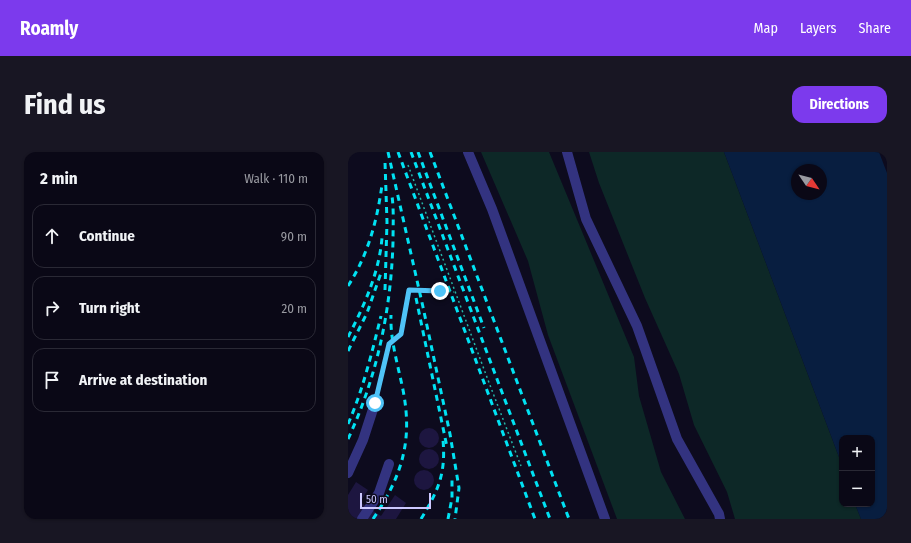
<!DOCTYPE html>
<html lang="en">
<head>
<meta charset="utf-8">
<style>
  body { margin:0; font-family:"Fira Sans Condensed",sans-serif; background:#181623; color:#f1f3f6 }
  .controls { position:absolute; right:12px; bottom:12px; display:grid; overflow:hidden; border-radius:8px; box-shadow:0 1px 3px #0004 }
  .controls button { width:36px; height:36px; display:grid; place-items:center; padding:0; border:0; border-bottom:1px solid #2a2935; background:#0a0816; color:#f1f3f6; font:20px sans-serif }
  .compass { position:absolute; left:443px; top:12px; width:36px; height:36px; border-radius:50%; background:#0a0816; box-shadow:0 1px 3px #0004; rotate:125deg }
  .scale { position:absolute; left:12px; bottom:10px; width:71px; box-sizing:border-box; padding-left:4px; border:2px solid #ccc8ff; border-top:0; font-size:11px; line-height:14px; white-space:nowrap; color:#ccc8ff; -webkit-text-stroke:3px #0d0b1e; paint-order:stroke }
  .stop { position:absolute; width:12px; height:12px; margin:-9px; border:3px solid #4fc3f7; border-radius:50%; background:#fff }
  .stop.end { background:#4fc3f7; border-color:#fff; box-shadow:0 1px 4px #0008 }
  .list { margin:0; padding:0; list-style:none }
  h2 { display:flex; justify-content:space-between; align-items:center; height:52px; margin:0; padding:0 16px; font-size:17px }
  h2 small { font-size:13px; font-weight:400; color:#999aa1 }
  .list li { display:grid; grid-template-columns:26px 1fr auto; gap:12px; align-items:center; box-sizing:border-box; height:64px; margin:0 8px 8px; padding:0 8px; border:1px solid #2a2935; border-radius:12px }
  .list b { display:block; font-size:15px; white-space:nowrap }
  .list em { font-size:13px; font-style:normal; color:#999aa1 }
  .icon { flex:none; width:22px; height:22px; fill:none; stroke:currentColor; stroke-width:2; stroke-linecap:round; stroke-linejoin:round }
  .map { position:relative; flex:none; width:539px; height:367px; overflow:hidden; border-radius:12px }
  header { display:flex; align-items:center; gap:24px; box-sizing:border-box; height:56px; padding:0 20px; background:#7c3aed; color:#fff }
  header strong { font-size:19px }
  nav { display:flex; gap:22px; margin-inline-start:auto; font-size:14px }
  .intro { display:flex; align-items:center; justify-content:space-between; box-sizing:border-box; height:96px; padding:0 24px }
  h1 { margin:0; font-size:28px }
  .button { padding:10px 18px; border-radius:12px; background:#7c3aed; color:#fff; font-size:14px; font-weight:700 }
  main { display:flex; gap:24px; padding:0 24px }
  aside { flex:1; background:#0a0816; border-radius:12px; box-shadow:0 1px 3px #0004 }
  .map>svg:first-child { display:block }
</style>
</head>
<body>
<header>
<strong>Roamly</strong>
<nav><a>Map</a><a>Layers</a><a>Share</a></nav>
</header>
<div class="intro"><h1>Find us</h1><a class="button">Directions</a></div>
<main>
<aside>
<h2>2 min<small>Walk · 110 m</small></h2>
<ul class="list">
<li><svg class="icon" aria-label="ahead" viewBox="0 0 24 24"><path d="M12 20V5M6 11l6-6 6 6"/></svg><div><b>Continue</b></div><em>90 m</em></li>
<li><svg class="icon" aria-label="right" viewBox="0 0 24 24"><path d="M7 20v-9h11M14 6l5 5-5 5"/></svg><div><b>Turn right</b></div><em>20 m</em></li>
<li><svg class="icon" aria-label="arrive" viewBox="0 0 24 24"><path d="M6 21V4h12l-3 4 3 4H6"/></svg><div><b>Arrive at destination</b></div></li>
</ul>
</aside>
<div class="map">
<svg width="539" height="367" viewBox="0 0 539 367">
  <rect width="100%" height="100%" fill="#0d0b1e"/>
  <g fill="#0d2827">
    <path d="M133,0H201L286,205L291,244L313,320L337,367H269L200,183L180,109Z"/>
    <path d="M241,0H376L494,313V352H507L513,367H387L379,340L346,273L331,222L297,146L251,31Z"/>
  </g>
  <path fill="#081e40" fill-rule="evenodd" d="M376,0H531L539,21V367H513L507,352H524V286H494V313ZM449,18H473V42H449Z"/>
  <g fill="#1d1640">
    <circle cx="81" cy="286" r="10"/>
    <circle cx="81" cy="307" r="10"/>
    <circle cx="76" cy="328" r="10"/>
    <path d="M8,330L20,338L12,350L33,364L47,343L58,351L48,367H0V343Z"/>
  </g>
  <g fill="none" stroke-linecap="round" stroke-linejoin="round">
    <g stroke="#26b5a8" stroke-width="1.5" stroke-dasharray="2 3" stroke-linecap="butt">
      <path d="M60,13L140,228L173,314"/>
      <path d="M30,241L41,192L53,182L61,138L106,140"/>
    </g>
    <g stroke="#333380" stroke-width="10">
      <path d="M120,0L144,57L257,367"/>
      <path d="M219,0L238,67L289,174L329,287L371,362L372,367"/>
      <path d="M0,321L15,288L27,251"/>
      <path d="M14,367L31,341L41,312"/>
    </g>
    <g stroke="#00e2f3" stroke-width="3" stroke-dasharray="6 5" stroke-linecap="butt">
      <path d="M40,0L75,155L102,282L111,336L107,367"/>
      <path d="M50,0L187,367"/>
      <path d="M63,0L202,367"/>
      <path d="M70,0L136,176"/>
      <path d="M82,0L221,367"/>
      <path d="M0,134C20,103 29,69 34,33"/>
      <path d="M37,138L39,70L37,10"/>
      <path d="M68,146L99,295"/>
      <path d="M0,185C16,154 31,121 34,86"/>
      <path d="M0,199L19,161L34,118"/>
      <path d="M0,272C15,238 24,200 33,164"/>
      <path d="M0,287C29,225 43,158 45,90C45,74 46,59 44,44"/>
      <path d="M25,367C54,324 65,289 55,238C50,213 42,188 43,163"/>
      <path d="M73,367C90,339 98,322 95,288"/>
      <path d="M100,367L104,346V325"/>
    </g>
  </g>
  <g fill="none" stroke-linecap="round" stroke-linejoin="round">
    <path stroke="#4fc3f7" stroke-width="5" d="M27,251L41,192L53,182L61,138L92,139"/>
  </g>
</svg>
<div class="controls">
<button>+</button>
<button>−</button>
</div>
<svg class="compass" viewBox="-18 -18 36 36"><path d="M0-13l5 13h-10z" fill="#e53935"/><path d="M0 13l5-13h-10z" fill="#999aa1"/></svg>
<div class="scale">50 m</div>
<div class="stop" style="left:27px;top:251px"></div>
<div class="stop end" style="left:92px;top:139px"></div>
</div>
</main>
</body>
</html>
